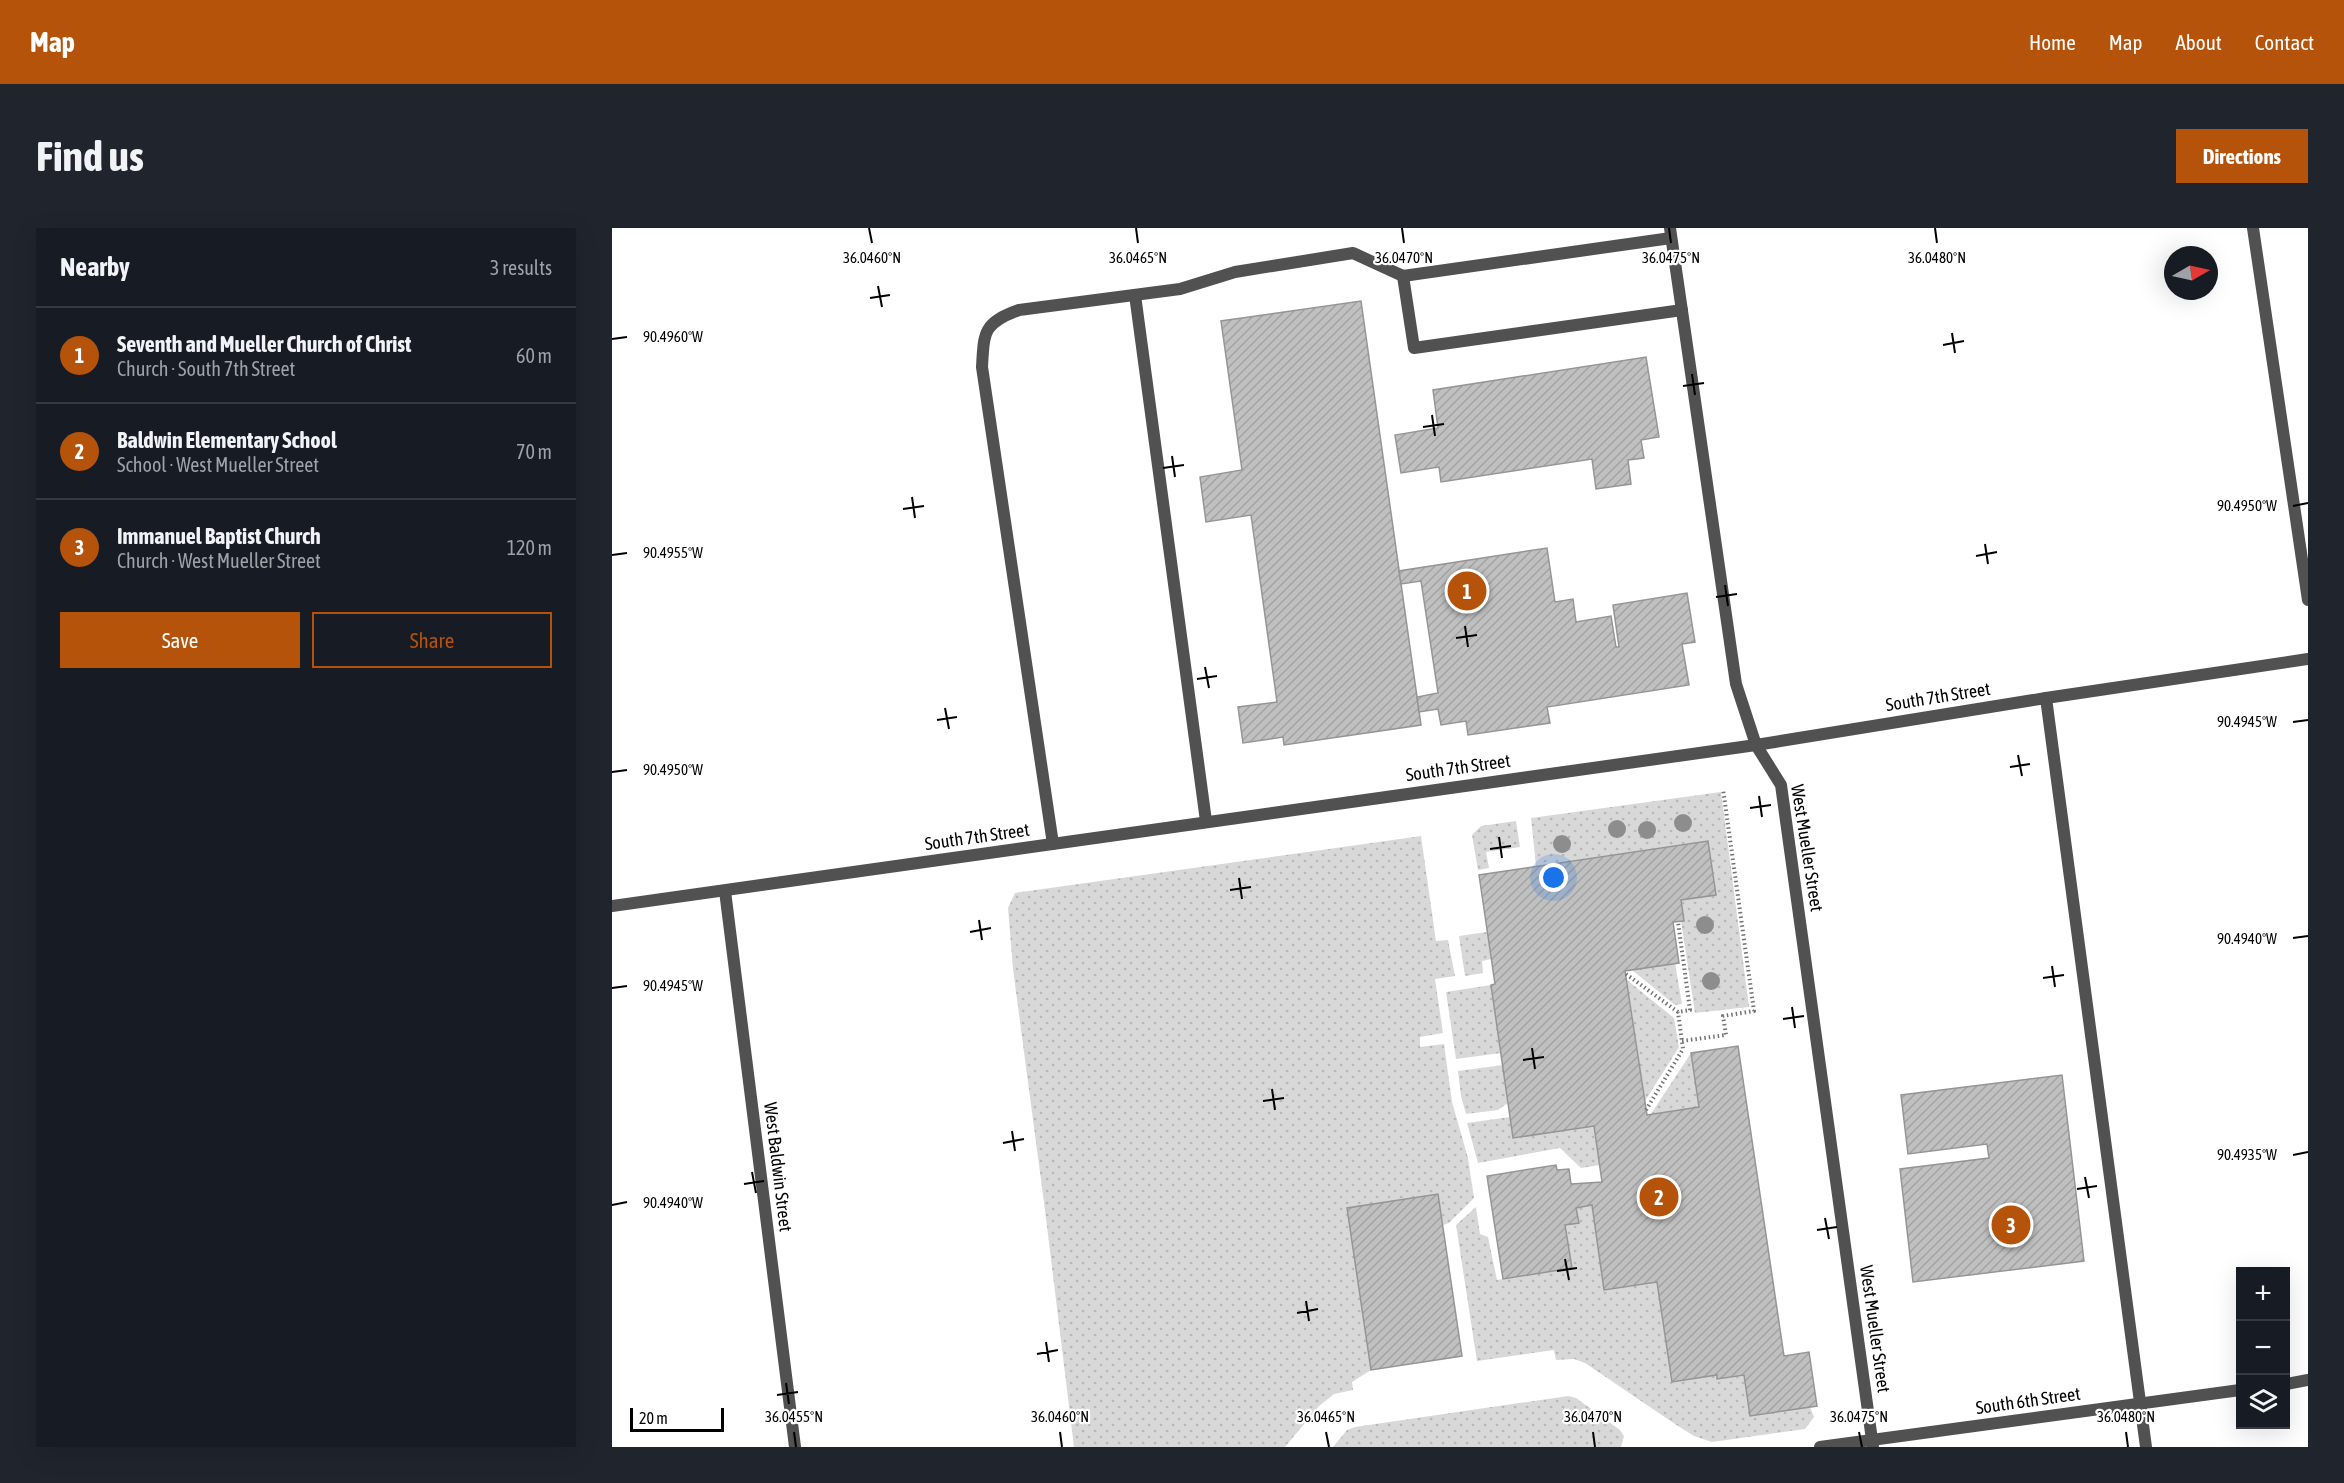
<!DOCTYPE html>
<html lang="en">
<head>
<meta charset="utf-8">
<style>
  body { margin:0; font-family:"Asap Condensed",sans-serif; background:#20242c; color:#f1f3f6 }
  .controls { position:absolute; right:18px; bottom:18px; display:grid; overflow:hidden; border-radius:0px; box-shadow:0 6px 24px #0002 }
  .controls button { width:54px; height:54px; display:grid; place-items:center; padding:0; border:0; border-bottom:2px solid #363941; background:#171b24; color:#f1f3f6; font:30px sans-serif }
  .compass { position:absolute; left:1552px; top:18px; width:54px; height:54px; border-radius:50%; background:#171b24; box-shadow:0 6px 24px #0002; rotate:81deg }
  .scale { position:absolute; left:18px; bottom:15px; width:94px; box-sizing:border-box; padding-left:6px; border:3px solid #000; border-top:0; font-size:16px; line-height:21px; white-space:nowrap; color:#000; -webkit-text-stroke:4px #fff; paint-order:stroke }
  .you { position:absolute; left:942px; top:650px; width:21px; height:21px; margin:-15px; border:4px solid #fff; border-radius:50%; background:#1a73e8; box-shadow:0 0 0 9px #1a73e833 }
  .badge { display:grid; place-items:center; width:39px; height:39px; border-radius:50%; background:#b45309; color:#fff; font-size:20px; font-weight:700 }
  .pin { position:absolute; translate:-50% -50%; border:3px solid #fff; box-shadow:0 2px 6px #0006 }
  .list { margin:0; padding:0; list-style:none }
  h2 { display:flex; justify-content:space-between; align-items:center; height:78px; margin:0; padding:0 24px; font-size:26px }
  h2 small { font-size:20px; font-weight:400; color:#9ea1a6 }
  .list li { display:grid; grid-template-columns:39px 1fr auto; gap:18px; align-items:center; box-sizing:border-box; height:96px; padding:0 24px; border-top:2px solid #363941 }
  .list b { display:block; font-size:22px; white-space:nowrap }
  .list p { margin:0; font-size:20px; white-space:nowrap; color:#9ea1a6 }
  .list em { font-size:20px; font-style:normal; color:#9ea1a6 }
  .actions { display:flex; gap:12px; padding:18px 24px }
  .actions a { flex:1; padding:14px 0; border:2px solid #b45309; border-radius:0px; text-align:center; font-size:21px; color:#b45309 }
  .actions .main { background:#b45309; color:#fff }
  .icon { flex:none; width:33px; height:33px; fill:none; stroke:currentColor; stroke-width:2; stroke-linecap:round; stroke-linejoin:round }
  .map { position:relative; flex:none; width:1696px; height:1219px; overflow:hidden; border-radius:0px }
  header { display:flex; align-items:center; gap:36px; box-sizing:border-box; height:84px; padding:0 30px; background:#b45309; color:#fff }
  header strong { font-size:28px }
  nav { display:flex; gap:33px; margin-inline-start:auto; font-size:21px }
  .intro { display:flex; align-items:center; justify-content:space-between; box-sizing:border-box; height:144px; padding:0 36px }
  h1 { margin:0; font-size:42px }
  .button { padding:15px 27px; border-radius:0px; background:#b45309; color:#fff; font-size:21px; font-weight:700 }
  main { display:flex; gap:36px; padding:0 36px }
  aside { flex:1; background:#171b24; border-radius:0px; box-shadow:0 6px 24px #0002 }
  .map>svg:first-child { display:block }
</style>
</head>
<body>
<header>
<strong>Map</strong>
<nav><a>Home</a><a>Map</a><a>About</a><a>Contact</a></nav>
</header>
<div class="intro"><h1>Find us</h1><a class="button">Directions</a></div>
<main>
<aside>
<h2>Nearby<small>3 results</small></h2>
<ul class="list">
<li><span class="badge">1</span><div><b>Seventh and Mueller Church of Christ</b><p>Church · South 7th Street</p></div><em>60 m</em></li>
<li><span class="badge">2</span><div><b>Baldwin Elementary School</b><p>School · West Mueller Street</p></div><em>70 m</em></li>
<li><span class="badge">3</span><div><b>Immanuel Baptist Church</b><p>Church · West Mueller Street</p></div><em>120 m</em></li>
</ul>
<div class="actions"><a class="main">Save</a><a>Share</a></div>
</aside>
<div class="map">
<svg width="1696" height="1219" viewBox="0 0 1696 1219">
  <defs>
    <pattern id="grass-dots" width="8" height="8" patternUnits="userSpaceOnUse" patternTransform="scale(1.5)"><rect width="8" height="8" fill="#d8d8d8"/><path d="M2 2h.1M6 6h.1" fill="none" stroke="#b8b8b8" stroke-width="1.8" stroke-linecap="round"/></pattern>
    <pattern id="building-hatch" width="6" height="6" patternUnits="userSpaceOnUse" patternTransform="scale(1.5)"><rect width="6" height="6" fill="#c0c0c0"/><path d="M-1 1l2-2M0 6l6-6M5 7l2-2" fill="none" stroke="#a3a3a3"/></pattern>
  </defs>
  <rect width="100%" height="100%" fill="#fff"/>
  <g fill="url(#grass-dots)">
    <path d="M1109,564L1137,779L1083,785L1069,693L1072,692L1069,672L1096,613L924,638L919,590Z"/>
    <path d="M904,593L908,619L874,624L877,640L866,642L860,607L869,598Z"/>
    <path d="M809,608L824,713L836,712L843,748L823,751L831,805L808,809V819L832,816L840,874L856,930L862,970L837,995L831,997L826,966L736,981L759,1142L740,1154L741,1162L722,1166L707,1178L673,1219H462L433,982L401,741L396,680L403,665Z"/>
    <path d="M875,704L879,731L870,733L871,745L853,748L847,708Z"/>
    <path d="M1063,735L1070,776L1063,777L1020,742Z"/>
    <path d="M1015,752L1062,790L1067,819L1033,873Z"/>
    <path d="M879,757L889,825L844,831L834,764Z"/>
    <path d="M1079,825L1087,879L1039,886Z"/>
    <path d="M891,837L896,875L886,882L854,886L849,868L846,843Z"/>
    <path d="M898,889L902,910L982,898L988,937L969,940L948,920L866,935L855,895Z"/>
    <path d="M980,977L993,1062L1045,1054L1060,1153L1105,1147L1106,1151L1132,1147L1138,1188L1198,1179L1202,1189L1193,1201L1100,1214L1082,1208L1066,1198L973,1135L962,1131L944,1132L942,1122L865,1133L844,997L864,979L868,1006L876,1009L885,1052L960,1040L953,997L967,995L964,980Z"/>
    <path d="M956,1168L964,1170L1008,1202L1012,1208L1009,1219H721L735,1202L743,1199Z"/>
  </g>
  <g fill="url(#building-hatch)" stroke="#959595" stroke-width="1.5">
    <path d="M749,73L809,497L672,517L671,509L631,515L626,479L665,474L639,287L594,294L588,249L630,242L609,93Z"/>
    <path d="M1034,129L1047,209L1029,212L1032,230L1016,232L1019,256L984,261L980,231L829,254L827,239L789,245L783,207L826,200L821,162Z"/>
    <path d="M935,320L943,374L961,371L964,394L999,388L1004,419H1007L1001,377L1075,365L1083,414L1070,416L1077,457L935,479L938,495L856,507L854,493L829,497L826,481L807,484L805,469L826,465L809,353L789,356L787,343Z"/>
    <path d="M1096,613L1104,667L1069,672L1072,693L1061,694L1067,735L1013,743L1035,887L1087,879L1079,825L1126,818L1172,1128L1197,1124L1205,1178L1138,1188L1132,1147L1105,1151V1147L1060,1154L1045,1054L992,1062L980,977L964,980L967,995L953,997L960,1040L891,1051L875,948L944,937L945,942L957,941L959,956L990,954L982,898L901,910L879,757L883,756L867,647Z"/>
    <path d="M1450,847L1472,1033L1301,1054L1288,941L1377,930L1375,916L1296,926L1289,867Z"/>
    <path d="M826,966L850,1128L759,1142L735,980Z"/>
  </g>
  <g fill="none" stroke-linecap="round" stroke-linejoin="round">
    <g stroke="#737373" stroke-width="4" stroke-dasharray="1.5 3" stroke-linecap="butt">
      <path d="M1014,746L1066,784L1078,782L1066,694"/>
      <path d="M1070,813L1114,807L1111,788L1142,783L1111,561"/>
      <path d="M1034,882L1071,821L1066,784"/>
    </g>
    <g stroke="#515151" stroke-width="12">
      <path d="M791,48L802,120L1070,82"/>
      <path d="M523,67L594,593"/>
      <path d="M1434,470L1534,1219"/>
      <path d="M441,616L370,139C372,104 371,95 407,82L568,61L623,44L741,25L791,48L1059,10"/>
    </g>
    <g stroke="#515151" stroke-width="12">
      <path d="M1641,0L1696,372"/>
      <path d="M1144,517L1169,557L1261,1219"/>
      <path d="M113,663L183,1219"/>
      <path d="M1674,1156L1696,1152"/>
      <path d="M1208,1219L1628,1162"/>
    </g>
    <g stroke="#515151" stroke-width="12">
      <path d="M1058,0L1124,456L1144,517"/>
      <path d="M0,678L1144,517L1434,470L1696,431"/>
    </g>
  </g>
  <g fill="#8d8d8d">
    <circle cx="1071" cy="595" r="9"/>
    <circle cx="1005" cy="601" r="9"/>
    <circle cx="1035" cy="602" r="9"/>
    <circle cx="950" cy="616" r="9"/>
    <circle cx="1093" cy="697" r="9"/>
    <circle cx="1099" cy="753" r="9"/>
  </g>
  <path fill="none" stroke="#000" stroke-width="2" d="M257,0L260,15M524,0L526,15M790,0L792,15M1057,0L1059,15M1323,0L1325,15M266,58L270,79M258,70L278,67M1340,105L1343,125M0,111L15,109M1331,117L1352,113M1080,146L1083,167M1071,158L1092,155M820,187L823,208M811,199L832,196M560,228L563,249M551,240L572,237M300,269L303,290M1681,278L1696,275M291,281L312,278M1373,316L1376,336M0,327L15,325M1364,328L1385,324M1113,357L1116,378M1104,369L1125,366M853,398L856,419M844,410L865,407M593,439L597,460M585,451L605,448M333,480L337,501M325,492L345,489M1681,494L1696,492M1406,527L1410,548M1398,539L1418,536M0,544L15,542M1147,568L1150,589M1138,580L1159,577M887,609L890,630M878,621L899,618M627,650L630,671M618,662L639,659M367,692L370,712M358,704L379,700M1681,710L1696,708M1440,738L1443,759M1431,750L1452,747M0,760L15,758M1180,779L1183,800M1171,791L1192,788M920,820L923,841M911,832L932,829M660,861L663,882M651,873L672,870M400,903L403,923M391,915L412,911M1681,927L1696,924M140,944L144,965M1473,949L1477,970M132,956L152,953M1465,961L1485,958M0,977L15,974M1213,990L1217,1011M1205,1002L1225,999M953,1031L957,1052M945,1043L965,1040M694,1073L697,1093M685,1085L706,1081M434,1114L437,1134M425,1126L446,1122M174,1155L177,1176M165,1167L186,1164M182,1204L184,1219M448,1204L450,1219M714,1204L717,1219M981,1204L983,1219M1247,1204L1250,1219M1514,1204L1516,1219"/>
  <g text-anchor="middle" stroke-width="4.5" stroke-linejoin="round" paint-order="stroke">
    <g font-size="18" fill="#000" stroke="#fff">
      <text transform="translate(1326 469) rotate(-9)" y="6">South 7th Street</text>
      <text transform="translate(846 540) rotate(-8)" y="6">South 7th Street</text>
      <text transform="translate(365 609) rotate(-8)" y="6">South 7th Street</text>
      <text transform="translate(1195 620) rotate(81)" y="6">West Mueller Street</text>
      <text transform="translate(166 939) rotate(83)" y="6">West Baldwin Street</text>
      <text transform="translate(1263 1101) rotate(82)" y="6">West Mueller Street</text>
      <text transform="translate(1416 1173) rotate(-8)" y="6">South 6th Street</text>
    </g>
  </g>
  <g font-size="15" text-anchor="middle" fill="#000" stroke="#fff" stroke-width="4.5" stroke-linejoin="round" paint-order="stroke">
    <text x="260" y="35">36.0460°N</text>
    <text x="526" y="35">36.0465°N</text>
    <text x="792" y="35">36.0470°N</text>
    <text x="1059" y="35">36.0475°N</text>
    <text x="1325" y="35">36.0480°N</text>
    <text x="61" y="114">90.4960°W</text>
    <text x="1635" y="283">90.4950°W</text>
    <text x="61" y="330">90.4955°W</text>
    <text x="1635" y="499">90.4945°W</text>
    <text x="61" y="547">90.4950°W</text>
    <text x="1635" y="716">90.4940°W</text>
    <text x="61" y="763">90.4945°W</text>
    <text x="1635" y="932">90.4935°W</text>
    <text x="61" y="980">90.4940°W</text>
    <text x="182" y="1194">36.0455°N</text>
    <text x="448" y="1194">36.0460°N</text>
    <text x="714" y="1194">36.0465°N</text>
    <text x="981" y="1194">36.0470°N</text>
    <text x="1247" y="1194">36.0475°N</text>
    <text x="1514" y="1194">36.0480°N</text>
  </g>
</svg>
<div class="controls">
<button>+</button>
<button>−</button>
<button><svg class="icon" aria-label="layers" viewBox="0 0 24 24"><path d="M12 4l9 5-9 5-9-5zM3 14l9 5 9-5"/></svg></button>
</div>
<svg class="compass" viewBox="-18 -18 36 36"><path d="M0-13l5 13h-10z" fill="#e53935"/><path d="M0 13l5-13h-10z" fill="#9ea1a6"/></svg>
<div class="scale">20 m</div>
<div class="you"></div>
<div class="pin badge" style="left:855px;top:363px">1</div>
<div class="pin badge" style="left:1047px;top:969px">2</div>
<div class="pin badge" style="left:1399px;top:997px">3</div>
</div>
</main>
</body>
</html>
